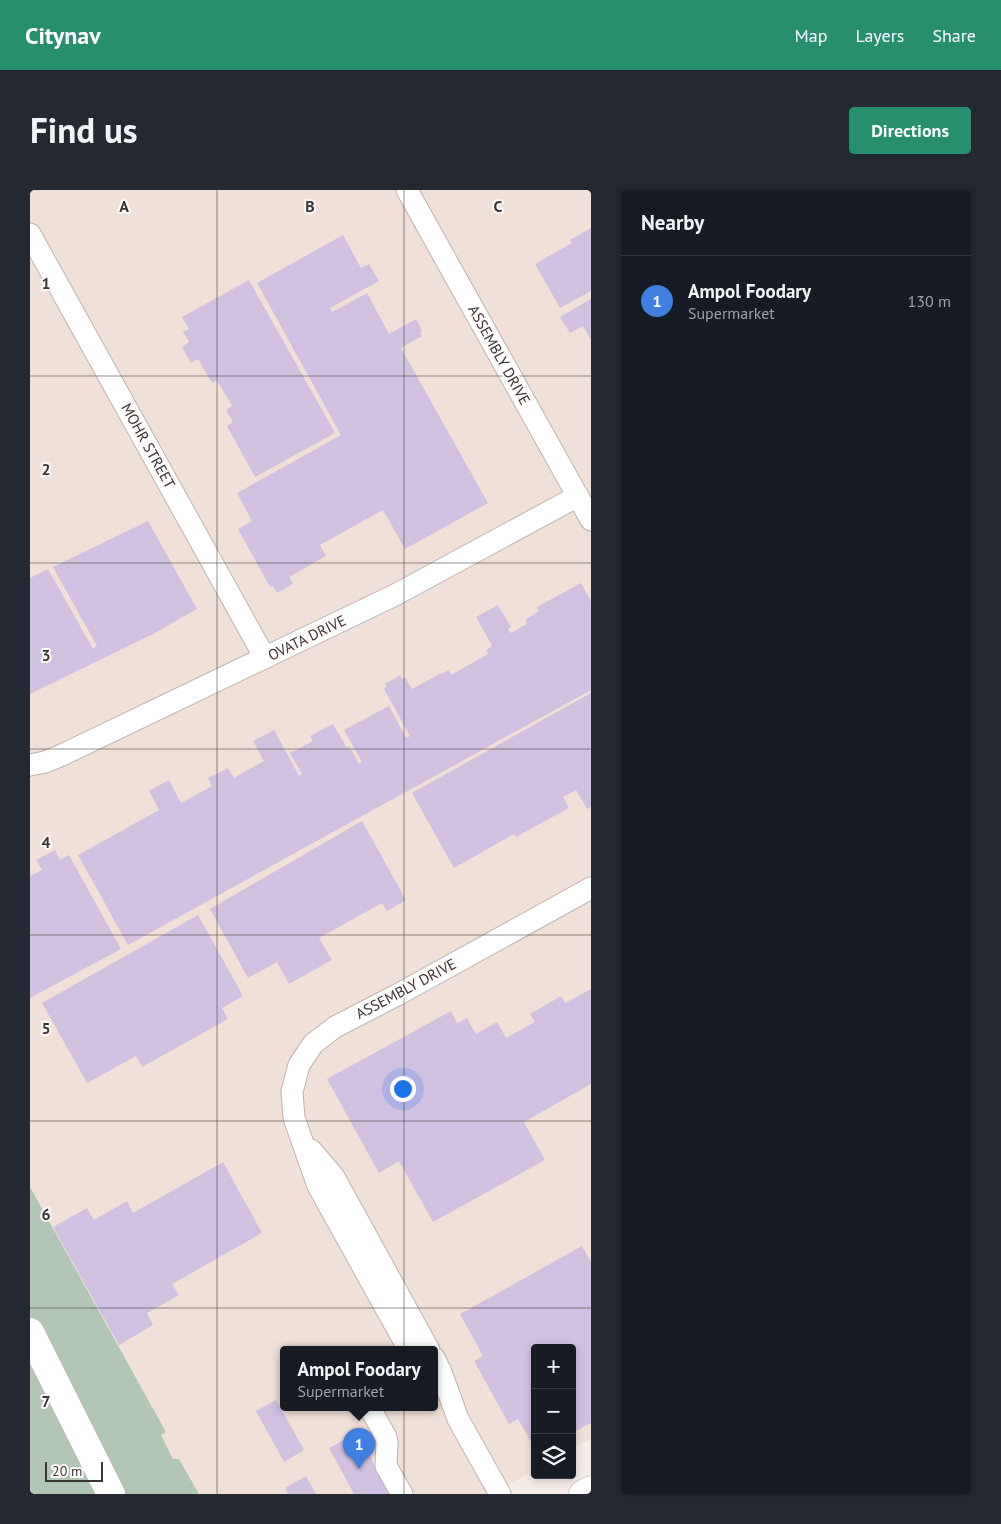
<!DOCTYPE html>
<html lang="en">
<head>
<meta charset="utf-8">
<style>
  body { margin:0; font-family:"PT Sans",sans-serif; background:#242831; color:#f1f3f6 }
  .controls { position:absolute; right:15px; bottom:15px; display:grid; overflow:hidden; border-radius:5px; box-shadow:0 2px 8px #0003 }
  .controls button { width:45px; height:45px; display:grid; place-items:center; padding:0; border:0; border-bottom:1px solid #363941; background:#171b24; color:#f1f3f6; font:25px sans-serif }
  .scale { position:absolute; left:15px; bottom:12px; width:58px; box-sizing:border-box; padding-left:5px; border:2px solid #3a3635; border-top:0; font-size:14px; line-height:18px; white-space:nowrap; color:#3a3635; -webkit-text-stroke:4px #fefaf9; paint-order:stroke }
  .you { position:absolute; left:372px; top:898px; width:18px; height:18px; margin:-12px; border:4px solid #fff; border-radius:50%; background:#1a73e8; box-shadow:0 0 0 8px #1a73e833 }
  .badge { display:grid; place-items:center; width:32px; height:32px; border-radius:50%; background:#278f6d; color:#fff; font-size:16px; font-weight:700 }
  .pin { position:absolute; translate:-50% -41px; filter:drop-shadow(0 1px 2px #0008) }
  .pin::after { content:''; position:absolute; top:26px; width:18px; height:15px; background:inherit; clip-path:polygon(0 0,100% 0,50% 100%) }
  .popup { position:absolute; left:250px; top:1156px; width:158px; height:65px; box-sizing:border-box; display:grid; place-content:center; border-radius:5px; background:#171b24; filter:drop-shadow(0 1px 4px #0005); font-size:16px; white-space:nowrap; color:#9ea1a6 }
  .popup b { font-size:19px; color:#f1f3f6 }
  .popup::after { content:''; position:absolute; left:50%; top:100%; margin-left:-10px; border:10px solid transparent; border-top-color:#171b24 }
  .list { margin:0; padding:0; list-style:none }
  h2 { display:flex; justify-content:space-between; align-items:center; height:65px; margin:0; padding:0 20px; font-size:21px }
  h2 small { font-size:16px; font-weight:400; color:#9ea1a6 }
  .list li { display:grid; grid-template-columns:32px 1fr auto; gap:15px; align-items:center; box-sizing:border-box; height:90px; padding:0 20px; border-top:1px solid #363941 }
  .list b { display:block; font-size:19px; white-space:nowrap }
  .list p { margin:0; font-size:16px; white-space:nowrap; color:#9ea1a6 }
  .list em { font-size:16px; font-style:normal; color:#9ea1a6 }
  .icon { flex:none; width:28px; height:28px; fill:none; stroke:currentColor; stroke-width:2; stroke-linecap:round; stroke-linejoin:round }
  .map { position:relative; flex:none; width:561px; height:1304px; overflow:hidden; border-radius:5px }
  header { display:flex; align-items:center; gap:30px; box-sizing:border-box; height:70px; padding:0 25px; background:#278f6d; color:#fff }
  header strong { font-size:24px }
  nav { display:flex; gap:28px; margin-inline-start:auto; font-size:18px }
  .intro { display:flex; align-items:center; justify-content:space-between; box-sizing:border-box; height:120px; padding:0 30px }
  h1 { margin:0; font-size:35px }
  .button { padding:12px 22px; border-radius:5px; background:#278f6d; color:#fff; font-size:18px; font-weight:700 }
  main { display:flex; gap:30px; padding:0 30px }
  aside { flex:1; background:#171b24; border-radius:5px; box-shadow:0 2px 8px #0003 }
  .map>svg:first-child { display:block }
</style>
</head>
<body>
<header>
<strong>Citynav</strong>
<nav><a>Map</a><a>Layers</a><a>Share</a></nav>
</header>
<div class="intro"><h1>Find us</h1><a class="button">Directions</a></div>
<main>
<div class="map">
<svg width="561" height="1304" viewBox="0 0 561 1304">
  <rect width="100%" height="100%" fill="#f5ece8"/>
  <path fill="#f0e0d8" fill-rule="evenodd" d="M0,0H561V1249L542,1259V1158H505V1280L462,1304H169L149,1269H143L130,1246L136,1242L0,997ZM254,1160H404V1218H254Z"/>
  <path fill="#b1c6b5" d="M0,997L136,1242L131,1245L143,1269H149L169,1304H0Z"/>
  <g fill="#d1c1e0">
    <path d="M561,38V101L530,118L505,74L542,53L540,50Z"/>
    <path d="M313,45L331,78L339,74L349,91L300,118L302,122L337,103L359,144L386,129L392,141L390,142L392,146L371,158L458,313L375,359L353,320L290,355L296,366L259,387L263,394L247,403L243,396L240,397L208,339L222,331L207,303L311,245L227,93Z"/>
    <path d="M219,90L305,243L225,287L197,236L203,232L196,220L202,216L187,190L182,193L168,169L161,173L152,157L159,152L153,142L159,139L152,127Z"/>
    <path d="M561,109V150L553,136L540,143L530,127Z"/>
    <path d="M118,331L167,419L123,444L0,504V388L18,379L63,459L67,456L23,377Z"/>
    <path d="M551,393L561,411V500L98,755L48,665L129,620L119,601L139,590L151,613L182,596L178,588L198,578L204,588L234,571L223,551L244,540L269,586L272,584L260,563L283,551L280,546L303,534L317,558L319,556L329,574L332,572L314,540L359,516L376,548L380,546L354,499L357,497L355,494L370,485L372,489L375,487L382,499L411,483V484L419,480L421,485L458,464L456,460L462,456L446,427L468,415L481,437L478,439L481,443L497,434L495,430L509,421L507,417Z"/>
    <path d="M561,503V617L557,619L546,600L533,607L539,618L486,647L484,644L424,678L382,603Z"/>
    <path d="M332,631L376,710L357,721L352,713L289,748L302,770L259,794L247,772L218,788L180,719Z"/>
    <path d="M25,660L30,670L39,665L91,759L0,808V686L12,680L6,670Z"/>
    <path d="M168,725L213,806L192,818L198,829L112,877L106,866L57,893L12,813Z"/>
    <path d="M561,799V894L494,932L515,970L403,1032L369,971L349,983L297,889L421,821L427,833L437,828L446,844L467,832L476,848L505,832L500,824L531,806L535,813Z"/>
    <path d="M193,972L232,1043L142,1094L149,1105L117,1123L123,1135L89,1155L23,1037L57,1018L64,1030L97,1011L103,1023Z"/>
    <path d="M552,1056L561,1072V1233L542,1243V1158H505V1259L488,1229L479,1234L444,1171L453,1166L430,1124Z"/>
    <path d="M246,1210L274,1260L254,1272L226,1221Z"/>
    <path d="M356,1232L364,1247L338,1262L355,1295L367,1304H324L299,1258L327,1243L329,1247Z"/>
    <path d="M276,1286L286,1304H258L255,1298Z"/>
  </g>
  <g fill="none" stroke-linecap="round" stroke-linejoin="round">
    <defs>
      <g id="minor">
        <path d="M377,0L561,330"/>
        <path d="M0,44L235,468"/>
        <path d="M0,575L15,572L32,565L365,405L548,306"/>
        <path d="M281,960L304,987L399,1160"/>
        <path d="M379,1160L288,996L264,928L262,902L269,875L283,854L305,837L367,805L561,698"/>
        <path d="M404,1168L411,1182L428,1229L470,1304"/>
        <path d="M340,1218L356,1247L357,1252L356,1276L372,1304"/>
      </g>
      <g id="major">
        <path d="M0,1142L81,1304"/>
        <path d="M553,1304L561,1300"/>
      </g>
    </defs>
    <use href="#minor" stroke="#bcb3af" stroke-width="23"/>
    <use href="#major" stroke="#bcb3af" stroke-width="29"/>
    <use href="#minor" stroke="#fff" stroke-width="21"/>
    <use href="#major" stroke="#fff" stroke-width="28"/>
  </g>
  <path fill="none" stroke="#3a3635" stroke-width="1" stroke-opacity="0.55" d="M187,0V1304M374,0V1304M0,186H561M0,373H561M0,559H561M0,745H561M0,931H561M0,1118H561"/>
  <g text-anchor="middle" stroke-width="4" stroke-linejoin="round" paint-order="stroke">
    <g font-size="15" fill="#3a3635" stroke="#fefaf9">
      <text transform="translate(469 165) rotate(61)" y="5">ASSEMBLY DRIVE</text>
      <text transform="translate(118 256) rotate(61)" y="5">MOHR STREET</text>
      <text transform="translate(277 448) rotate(-26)" y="5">OVATA DRIVE</text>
      <text transform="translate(376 799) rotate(-28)" y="5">ASSEMBLY DRIVE</text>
    </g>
  </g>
  <g font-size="16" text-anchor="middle" font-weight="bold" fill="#3a3635" stroke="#fefaf9" stroke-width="4" stroke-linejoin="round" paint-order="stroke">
    <text x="94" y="22">A</text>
    <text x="280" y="22">B</text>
    <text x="468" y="22">C</text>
    <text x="16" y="99">1</text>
    <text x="16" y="285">2</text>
    <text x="16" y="471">3</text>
    <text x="16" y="658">4</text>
    <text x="16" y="844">5</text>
    <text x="16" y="1030">6</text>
    <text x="16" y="1217">7</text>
  </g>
</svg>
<div class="controls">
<button>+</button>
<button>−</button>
<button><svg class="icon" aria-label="layers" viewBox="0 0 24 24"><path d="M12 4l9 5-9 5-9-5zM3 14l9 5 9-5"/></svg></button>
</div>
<div class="scale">20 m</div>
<div class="you"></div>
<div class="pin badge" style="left:329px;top:1279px;background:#3f7fe0">1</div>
<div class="popup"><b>Ampol Foodary</b>Supermarket</div>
</div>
<aside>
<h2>Nearby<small></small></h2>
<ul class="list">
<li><span class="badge" style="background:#3f7fe0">1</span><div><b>Ampol Foodary</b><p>Supermarket</p></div><em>130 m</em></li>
</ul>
</aside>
</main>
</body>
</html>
